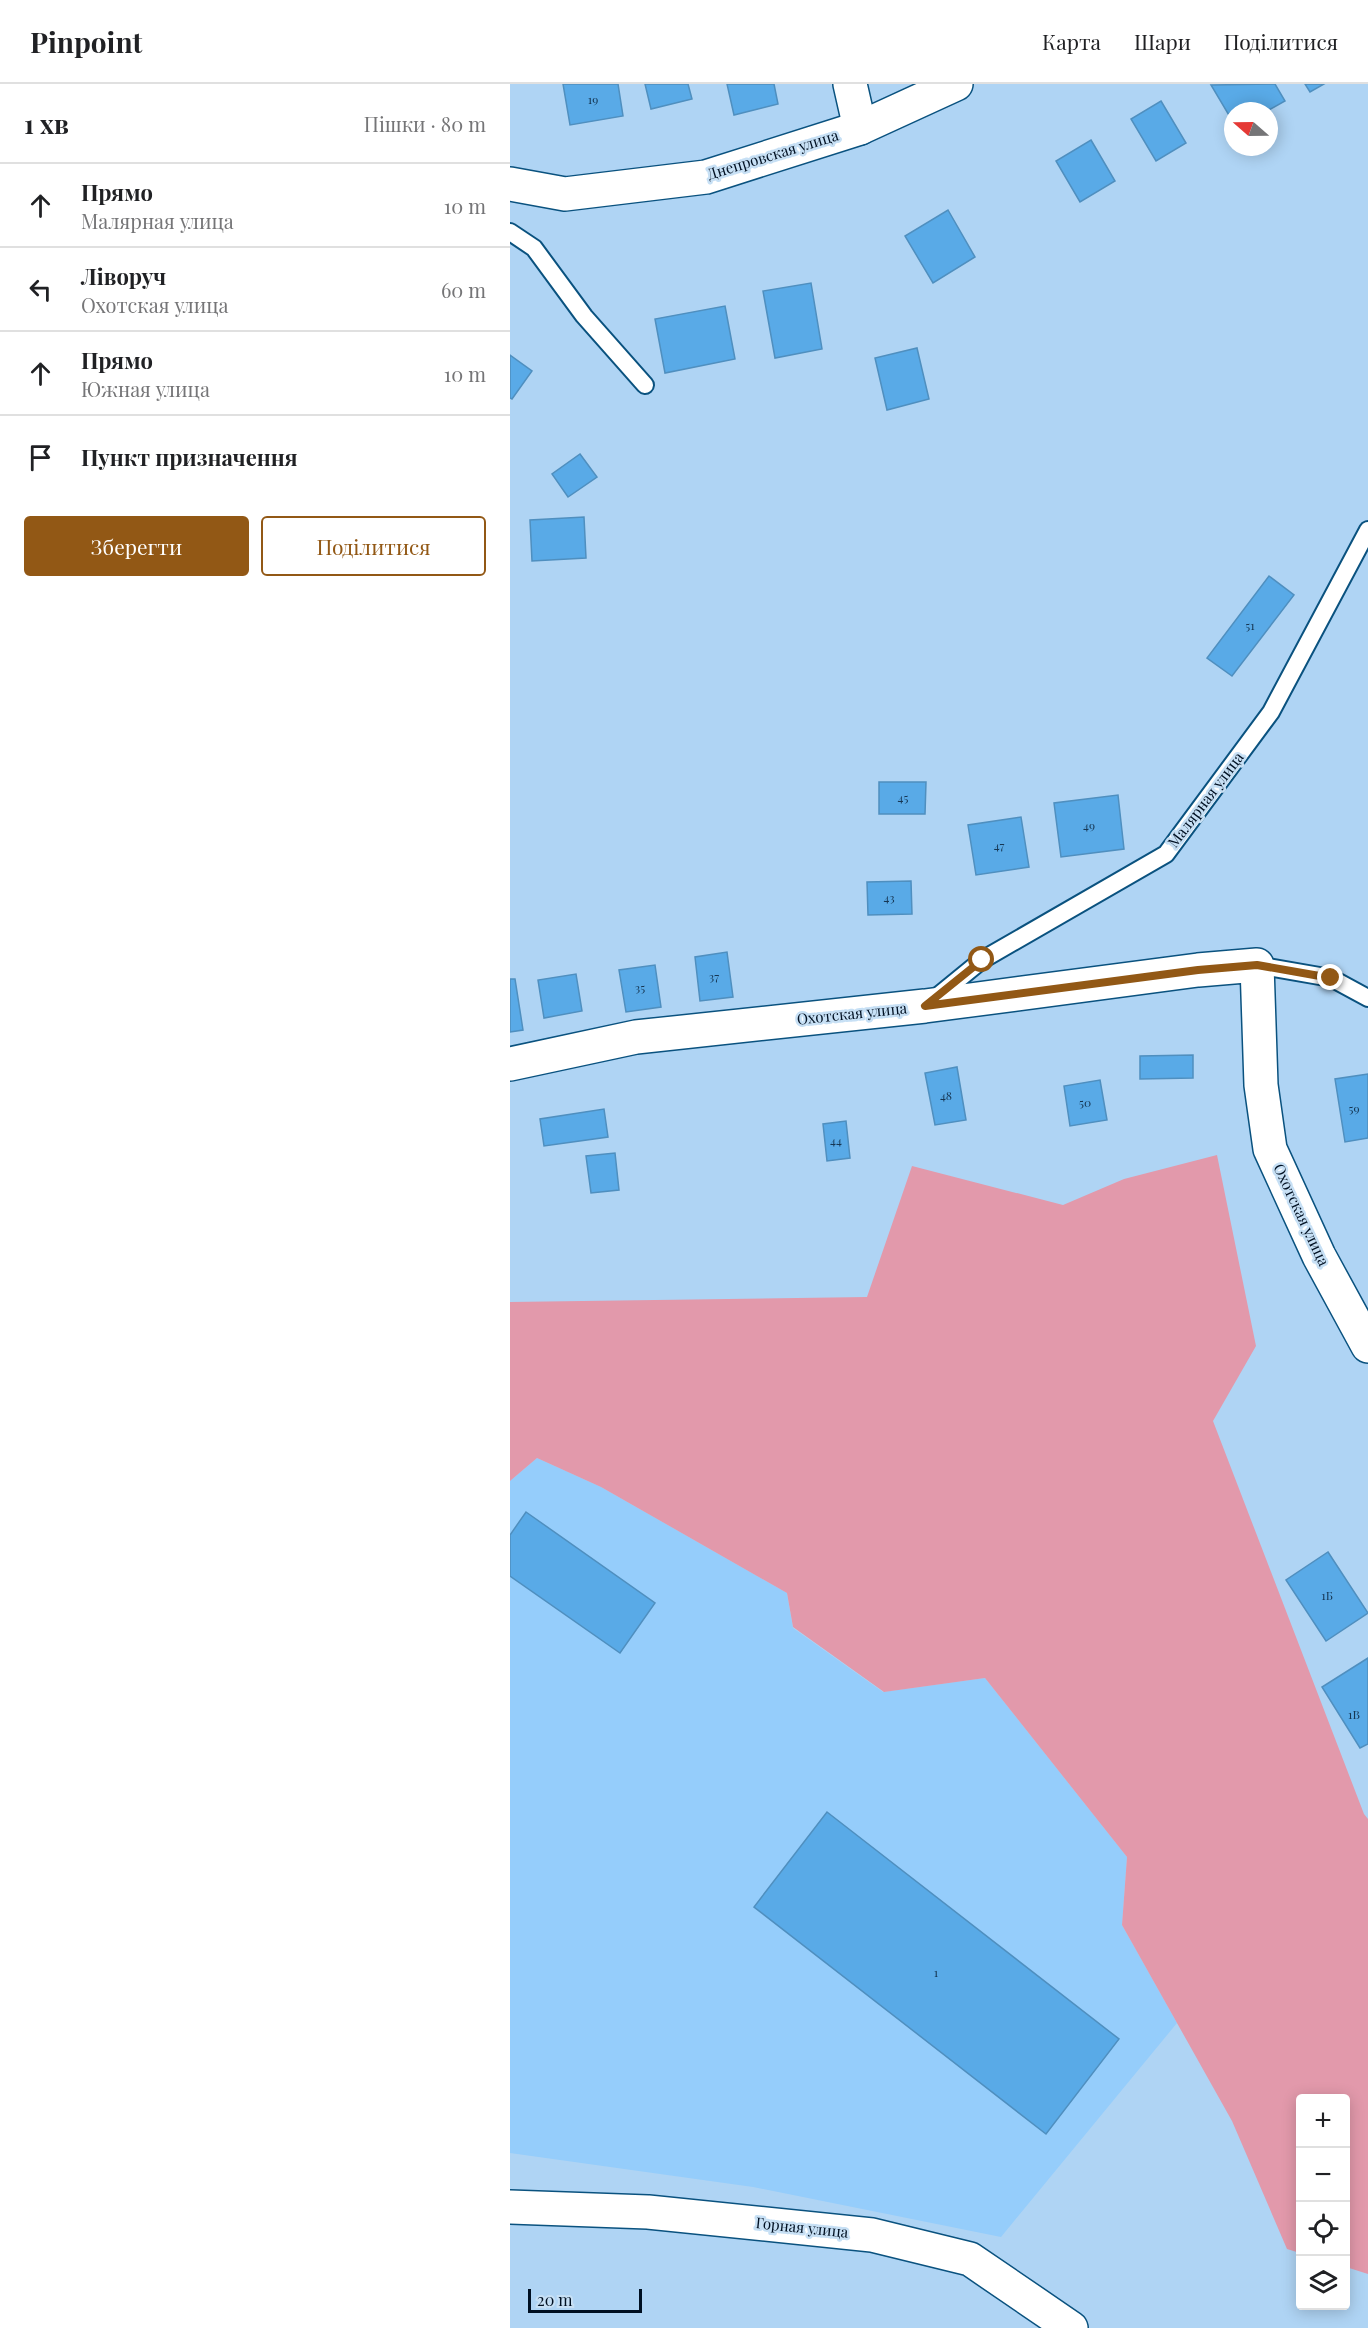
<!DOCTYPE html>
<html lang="uk">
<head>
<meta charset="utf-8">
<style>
  body { margin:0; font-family:"Playfair Display",serif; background:#f2f2f2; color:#202124 }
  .controls { position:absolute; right:18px; bottom:18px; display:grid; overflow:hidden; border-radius:6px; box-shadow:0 3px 15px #0003 }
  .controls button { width:54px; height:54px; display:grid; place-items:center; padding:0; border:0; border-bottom:2px solid #e0e0e0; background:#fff; color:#202124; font:30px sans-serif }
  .compass { position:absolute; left:714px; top:18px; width:54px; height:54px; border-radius:50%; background:#fff; box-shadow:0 3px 15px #0003; rotate:290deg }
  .scale { position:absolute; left:18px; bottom:15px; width:114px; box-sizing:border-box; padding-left:6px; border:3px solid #001022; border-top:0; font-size:16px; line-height:21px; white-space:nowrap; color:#001022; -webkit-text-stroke:4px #c7e0f5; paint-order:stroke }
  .stop { position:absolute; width:18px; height:18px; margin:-14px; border:4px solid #925815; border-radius:50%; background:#fff }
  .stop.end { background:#925815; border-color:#fff; box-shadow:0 2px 6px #0008 }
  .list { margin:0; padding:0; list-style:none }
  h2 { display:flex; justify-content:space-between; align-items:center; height:78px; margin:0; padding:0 24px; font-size:26px }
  h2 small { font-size:20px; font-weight:400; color:#757577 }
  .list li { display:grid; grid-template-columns:39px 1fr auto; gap:18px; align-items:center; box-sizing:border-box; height:84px; padding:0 24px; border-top:2px solid #e0e0e0 }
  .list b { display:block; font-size:22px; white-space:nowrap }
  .list p { margin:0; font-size:20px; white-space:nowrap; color:#757577 }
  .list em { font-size:20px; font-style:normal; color:#757577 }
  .actions { display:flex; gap:12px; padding:18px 24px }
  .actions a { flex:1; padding:14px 0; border:2px solid #925815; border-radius:6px; text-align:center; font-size:21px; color:#925815 }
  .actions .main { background:#925815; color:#fff }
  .icon { flex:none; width:33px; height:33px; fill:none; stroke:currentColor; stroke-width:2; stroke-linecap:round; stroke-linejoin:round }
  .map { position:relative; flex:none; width:858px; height:2244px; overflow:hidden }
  header { display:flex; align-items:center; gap:36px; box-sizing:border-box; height:84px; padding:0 30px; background:#fff; border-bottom:2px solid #e0e0e0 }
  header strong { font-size:28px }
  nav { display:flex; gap:33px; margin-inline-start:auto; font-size:21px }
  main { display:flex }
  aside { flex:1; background:#fff }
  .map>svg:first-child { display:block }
</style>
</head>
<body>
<header>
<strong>Pinpoint</strong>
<nav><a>Карта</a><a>Шари</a><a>Поділитися</a></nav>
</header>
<main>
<aside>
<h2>1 хв<small>Пішки · 80 m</small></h2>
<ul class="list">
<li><svg class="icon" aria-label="ahead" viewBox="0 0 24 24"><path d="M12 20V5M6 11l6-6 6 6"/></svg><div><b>Прямо</b><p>Малярная улица</p></div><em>10 m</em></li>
<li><svg class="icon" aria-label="left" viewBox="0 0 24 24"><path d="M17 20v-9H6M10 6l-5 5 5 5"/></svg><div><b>Ліворуч</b><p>Охотская улица</p></div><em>60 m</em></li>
<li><svg class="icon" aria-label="ahead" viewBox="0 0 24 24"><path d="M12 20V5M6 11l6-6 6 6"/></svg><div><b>Прямо</b><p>Южная улица</p></div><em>10 m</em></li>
<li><svg class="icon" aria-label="arrive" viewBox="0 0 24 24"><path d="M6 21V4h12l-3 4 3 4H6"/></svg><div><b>Пункт призначення</b></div></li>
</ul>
<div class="actions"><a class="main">Зберегти</a><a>Поділитися</a></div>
</aside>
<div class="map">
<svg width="858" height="2244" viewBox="0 0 858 2244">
  <rect width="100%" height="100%" fill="#afd4f4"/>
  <path fill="#95cdfb" d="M27,1374L91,1403L277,1509L283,1544L373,1608L475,1594L617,1773L612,1841L667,1939L491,2153L243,2103L0,2069V1397Z"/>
  <path fill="#e299ab" d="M707,1071L746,1262L703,1337L854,1730L858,1735V2190L836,2183V2014H790V2169L777,2165L722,2037L612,1841L617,1773L475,1594L374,1608L283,1543L277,1509L91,1403L27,1374L0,1397V1218L357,1213L402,1082L553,1121L614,1095Z"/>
  <g fill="#59aae7" stroke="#4f8fbf" stroke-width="1.5">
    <path d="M53,0H108L113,32L60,41Z"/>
    <path d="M135,0H178L182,15L141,25Z"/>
    <path d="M217,0H264L268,20L224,31Z"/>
    <path d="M765,0L775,17L757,27H723V38L701,1Z"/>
    <path d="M795,0H814L800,8Z"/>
    <path d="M651,17L676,59L646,77L621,35Z"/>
    <path d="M581,56L605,97L570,118L546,77Z"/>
    <path d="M438,126L465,173L423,199L395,152Z"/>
    <path d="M301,199L312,265L265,274L253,207Z"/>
    <path d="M215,222L225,275L155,289L145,235Z"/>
    <path d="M407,264L419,315L377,326L365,274Z"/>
    <path d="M0,271L22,287L2,315L0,314Z"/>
    <path d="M70,370L87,393L58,413L42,390Z"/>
    <path d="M74,433L76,474L22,477L20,436Z"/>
    <path d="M759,492L784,511L722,592L697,574Z"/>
    <path d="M369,698H416L415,730H369Z"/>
    <path d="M608,711L614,765L551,773L544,719Z"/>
    <path d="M511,733L519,783L466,791L458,741Z"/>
    <path d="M401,797L402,830L358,831L357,798Z"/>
    <path d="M217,868L223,913L190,917L185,873Z"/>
    <path d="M145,881L151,923L116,928L109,886Z"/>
    <path d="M66,890L72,927L34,934L28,896Z"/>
    <path d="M0,895H5L13,946L0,948Z"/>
    <path d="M683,971V994L630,995V972Z"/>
    <path d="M447,983L456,1036L425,1041L415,989Z"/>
    <path d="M858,990V1054L835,1058L825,995Z"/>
    <path d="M590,996L597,1036L560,1042L554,1002Z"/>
    <path d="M94,1025L98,1053L34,1062L30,1035Z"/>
    <path d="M336,1037L340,1074L317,1077L313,1040Z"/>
    <path d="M105,1069L109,1106L81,1109L76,1072Z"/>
    <path d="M16,1428L145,1519L110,1569L0,1492V1451Z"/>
    <path d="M818,1468L858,1529L816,1557L776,1496Z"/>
    <path d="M858,1574V1660L850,1664L812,1603Z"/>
    <path d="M317,1728L609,1955L536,2050L244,1823Z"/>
  </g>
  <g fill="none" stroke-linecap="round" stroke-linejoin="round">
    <defs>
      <g id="lane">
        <path d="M0,148L24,164L74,232L135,301"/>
        <path d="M747,881L821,894L858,914"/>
        <path d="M423,916L472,876L656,770L761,628L858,446"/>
      </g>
      <g id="street">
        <path d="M340,0L350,44"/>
        <path d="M0,100L55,110L196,93L350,44L446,0"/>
        <path d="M0,980L126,953L415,922L688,886L747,881L751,1001L760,1065L809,1172L858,1262"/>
        <path d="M0,2123L138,2128L362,2151L460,2175L561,2244"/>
      </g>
    </defs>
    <use href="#lane" stroke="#0a527f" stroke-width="20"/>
    <use href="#street" stroke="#0a527f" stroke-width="36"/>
    <use href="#lane" stroke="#fff" stroke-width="16"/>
    <use href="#street" stroke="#fff" stroke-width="33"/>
  </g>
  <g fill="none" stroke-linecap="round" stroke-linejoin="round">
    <path stroke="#925815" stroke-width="8" d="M472,876L415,922L688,886L747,881L821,894"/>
  </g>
  <g text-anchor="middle" stroke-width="5" stroke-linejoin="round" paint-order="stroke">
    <g font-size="12" fill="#163653">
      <text x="83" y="20">19</text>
      <text x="740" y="546">51</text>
      <text x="393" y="718">45</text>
      <text x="579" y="746">49</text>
      <text x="489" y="766">47</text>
      <text x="379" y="818">43</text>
      <text x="204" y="897">37</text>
      <text x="130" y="908">35</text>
      <text x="436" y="1016">48</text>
      <text x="575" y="1023">50</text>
      <text x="844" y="1029">59</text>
      <text x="326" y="1061">44</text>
      <text x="817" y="1516">1Б</text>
      <text x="844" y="1635">1В</text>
      <text x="426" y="1893">1</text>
    </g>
    <g font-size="15" fill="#001022" stroke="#c7e0f5">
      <text transform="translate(263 71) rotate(-17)" y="5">Днепровская улица</text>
      <text transform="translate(696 716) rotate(-53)" y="5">Малярная улица</text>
      <text transform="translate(342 930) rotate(-6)" y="5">Охотская улица</text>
      <text transform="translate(791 1131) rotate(65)" y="5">Охотская улица</text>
      <text transform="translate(292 2144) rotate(6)" y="5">Горная улица</text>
    </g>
  </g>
</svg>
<div class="controls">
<button>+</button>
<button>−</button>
<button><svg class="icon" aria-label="locate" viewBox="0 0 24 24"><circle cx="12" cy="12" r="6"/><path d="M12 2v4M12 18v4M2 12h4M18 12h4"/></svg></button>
<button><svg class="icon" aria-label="layers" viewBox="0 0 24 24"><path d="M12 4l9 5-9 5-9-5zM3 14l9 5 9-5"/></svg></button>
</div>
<svg class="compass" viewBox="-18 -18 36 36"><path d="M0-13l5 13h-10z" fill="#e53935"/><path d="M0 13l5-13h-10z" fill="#757577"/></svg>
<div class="scale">20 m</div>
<div class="stop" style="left:472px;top:876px"></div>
<div class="stop end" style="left:821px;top:894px"></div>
</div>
</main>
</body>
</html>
